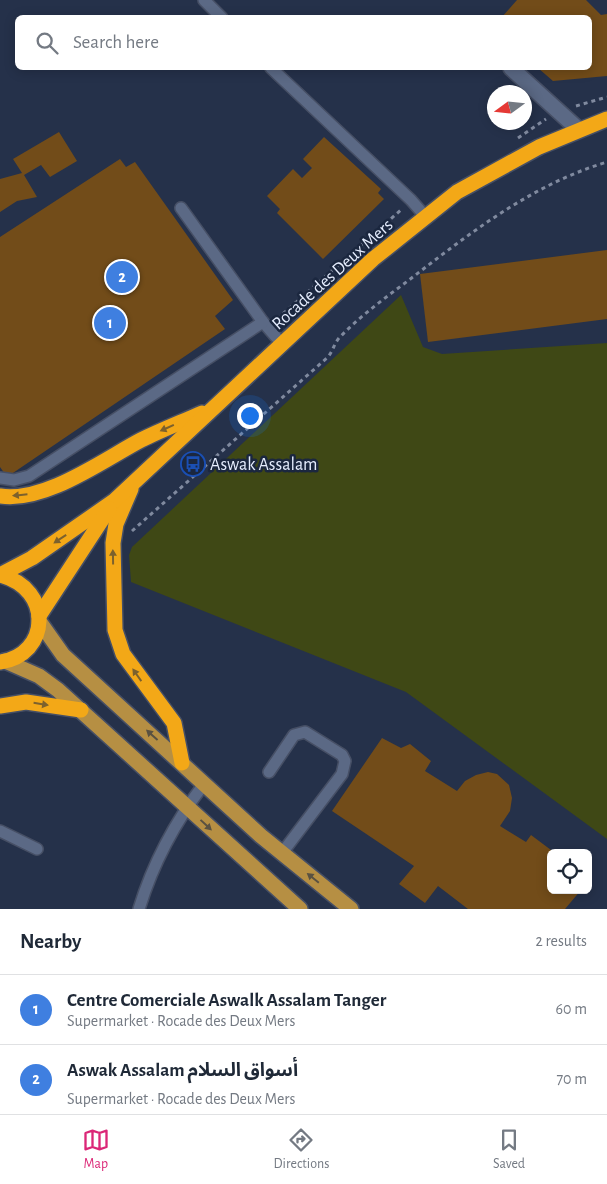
<!DOCTYPE html>
<html lang="en">
<head>
<meta charset="utf-8">
<style>
  body { margin:0; font-family:"Alegreya Sans","Noto Sans Arabic",sans-serif; background:#f6f6f7; color:#1f2937 }
  .controls { position:absolute; right:15px; bottom:15px; display:grid; overflow:hidden; border-radius:8px; box-shadow:0 2px 12px #0003 }
  .controls button { width:45px; height:45px; display:grid; place-items:center; padding:0; border:0; border-bottom:1px solid #e0e1e3; background:#fff; color:#1f2937; font:25px sans-serif }
  .compass { position:absolute; left:487px; top:85px; width:45px; height:45px; border-radius:50%; background:#fff; box-shadow:0 2px 12px #0003; rotate:255deg }
  .you { position:absolute; left:249px; top:415px; width:18px; height:18px; margin:-12px; border:4px solid #fff; border-radius:50%; background:#1a73e8; box-shadow:0 0 0 8px #1a73e833 }
  .badge { display:grid; place-items:center; width:32px; height:32px; border-radius:50%; background:#db2777; color:#fff; font-size:16px; font-weight:700 }
  .pin { position:absolute; translate:-50% -50%; border:2px solid #fff; box-shadow:0 1px 5px #0006 }
  .list { margin:0; padding:0; list-style:none }
  h2 { display:flex; justify-content:space-between; align-items:center; height:65px; margin:0; padding:0 20px; font-size:21px }
  h2 small { font-size:16px; font-weight:400; color:#747a83 }
  .list li { display:grid; grid-template-columns:32px 1fr auto; gap:15px; align-items:center; box-sizing:border-box; height:70px; padding:0 20px; border-top:1px solid #e0e1e3 }
  .list b { display:block; font-size:19px; white-space:nowrap }
  .list p { margin:0; font-size:16px; white-space:nowrap; color:#747a83 }
  .list em { font-size:16px; font-style:normal; color:#747a83 }
  .icon { flex:none; width:28px; height:28px; fill:none; stroke:currentColor; stroke-width:2; stroke-linecap:round; stroke-linejoin:round }
  .map { position:relative; flex:none; width:607px; height:909px; overflow:hidden }
  .search { position:absolute; background:#fff; box-shadow:0 2px 12px #0003; left:15px; right:15px; top:15px; height:55px; display:flex; align-items:center; gap:12px; box-sizing:border-box; padding:0 18px; border-radius:8px; color:#747a83; font-size:19px }
  .sheet { height:205px; background:#fff }
  nav { display:flex; justify-content:space-around; align-items:center; box-sizing:border-box; height:70px; border-top:1px solid #e0e1e3; background:#fff; font-size:14px; color:#747a83 }
  nav a { display:grid; justify-items:center; gap:2px }
  nav .on { color:#db2777 }
  .map>svg:first-child { display:block }
</style>
</head>
<body>
<div class="map">
<svg width="607" height="909" viewBox="0 0 607 909">
  <rect width="100%" height="100%" fill="#25314a"/>
  <path fill="#3f4815" d="M401,295L423,347L442,354L607,343V839L406,692L131,582L129,555L132,547Z"/>
  <g fill="#724c19">
    <path d="M517,0H586L601,15L607,14V76L553,81L538,68H590V18H501Z"/>
    <path d="M59,132L77,161L50,177L41,165L24,175L37,197L17,201L0,212V179L22,173L13,159Z"/>
    <path d="M324,137L381,189L378,193L384,199L323,259L277,213L280,209L267,196L293,169L302,178L312,168L303,159Z"/>
    <path d="M120,159L126,167L135,162L233,300L215,316L225,329L7,477L0,467V237Z"/>
    <path d="M607,250V319L428,342L420,274Z"/>
    <path d="M382,738L401,748L410,744L431,761L425,771L457,791L465,781L476,775L488,772L497,774L509,785L512,798L510,811L500,826L526,842L531,835L555,853H551V890H581L565,909H468L438,886L425,903L399,884L414,866L332,811Z"/>
  </g>
  <g fill="none" stroke-linecap="round" stroke-linejoin="round">
    <defs>
      <g id="lane">
        <path d="M204,0L222,18"/>
        <path d="M271,68L411,200L425,216"/>
        <path d="M181,208L263,322L282,344"/>
        <path d="M0,478L14,480L29,476L263,322"/>
        <path d="M269,772L294,735L305,732L342,755L345,761L342,774L282,853"/>
        <path d="M0,831L37,849"/>
        <path d="M139,909C153,863 175,822 204,784"/>
      </g>
      <path id="street" d="M511,68L578,129"/>
      <g id="primary">
        <path d="M39,621L63,655L261,836L351,909"/>
        <path d="M5,661L39,676L58,690L300,909"/>
      </g>
      <g id="highway">
        <path d="M131,489L116,524L113,543L115,630L123,654L174,723L182,763"/>
        <path d="M0,496C45,503 103,460 141,440C161,430 182,422 202,413"/>
        <path d="M0,575L32,558L114,501L373,259L457,192L539,147L607,119"/>
        <path d="M0,575C54,589 50,655 0,662"/>
        <path d="M39,616L109,509"/>
        <path d="M0,706L26,702L81,710"/>
      </g>
    </defs>
    <use href="#lane" stroke="#464f65" stroke-width="14"/>
    <use href="#street" stroke="#464f65" stroke-width="18"/>
    <use href="#primary" stroke="#464f65" stroke-width="18"/>
    <use href="#highway" stroke="#464f65" stroke-width="18"/>
    <g stroke="#808a9f" stroke-width="3" stroke-dasharray="4 4" stroke-linecap="butt">
      <path d="M576,106L607,97"/>
      <path d="M518,138L546,119"/>
      <path d="M277,319L402,209"/>
      <path d="M132,531L328,357C333,351 334,344 339,338C360,316 385,298 409,280C470,233 533,184 607,162"/>
    </g>
    <use href="#lane" stroke="#5b6985" stroke-width="11"/>
    <use href="#street" stroke="#5b6985" stroke-width="15"/>
    <use href="#primary" stroke="#b68f43" stroke-width="15"/>
    <use href="#highway" stroke="#f3a817" stroke-width="15"/>
  </g>
  <defs><path id="oneway-solid" d="M-6-.8H1V-3.2L6.5 0L1 3.2V.8H-6Z" transform="scale(1.25)"/></defs>
  <g fill="#7c612d">
    <use href="#oneway-solid" transform="translate(167 428) rotate(156)"/>
    <use href="#oneway-solid" transform="translate(20 495) rotate(174)"/>
    <use href="#oneway-solid" transform="translate(60 539) rotate(146)"/>
    <use href="#oneway-solid" transform="translate(113 557) rotate(-91)"/>
    <use href="#oneway-solid" transform="translate(137 675) rotate(-125)"/>
    <use href="#oneway-solid" transform="translate(41 704) rotate(9)"/>
  </g>
  <g fill="#595141">
    <use href="#oneway-solid" transform="translate(152 735) rotate(-138)"/>
    <use href="#oneway-solid" transform="translate(206 825) rotate(43)"/>
    <use href="#oneway-solid" transform="translate(313 878) rotate(-141)"/>
  </g>
  <defs>
    <symbol id="bus-ring" viewBox="-11 -11 22 22"><circle r="9.5" fill="#1b273f" stroke="#1a4fb4" stroke-width="1.5"/><path d="M-5-6H5V4H4V6H2V4H-2V6H-4V4H-5ZM-3.5-4V0h7V-4ZM-3.5 1.2v1.5H-2V1.2ZM2 1.2v1.5H3.5V1.2Z" fill="#1a4fb4"/></symbol>
  </defs>
  <g fill-rule="evenodd">
    <use href="#bus-ring" x="179" y="450" width="28" height="28"/>
  </g>
  <g text-anchor="middle" stroke-width="5" stroke-linejoin="round" paint-order="stroke">
    <g font-size="18" fill="#e5edfe" stroke="#1b273f">
      <text transform="translate(332 274) rotate(-42)" y="6">Rocade des Deux Mers</text>
    </g>
    <g font-size="18" fill="#e5edfe" stroke="#1b273f" text-anchor="start">
      <text x="210" y="470">Aswak Assalam</text>
    </g>
  </g>
</svg>
<div class="controls">
<button><svg class="icon" aria-label="locate" viewBox="0 0 24 24"><circle cx="12" cy="12" r="6"/><path d="M12 2v4M12 18v4M2 12h4M18 12h4"/></svg></button>
</div>
<svg class="compass" viewBox="-18 -18 36 36"><path d="M0-13l5 13h-10z" fill="#e53935"/><path d="M0 13l5-13h-10z" fill="#747a83"/></svg>
<div class="you"></div>
<div class="pin badge" style="left:110px;top:323px;background:#3f7fe0">1</div>
<div class="pin badge" style="left:122px;top:277px;background:#3f7fe0">2</div>
<div class="search"><svg class="icon" aria-label="search" viewBox="0 0 24 24"><circle cx="10" cy="10" r="6"/><path d="M15 15l6 6"/></svg>Search here</div>
</div>
<section class="sheet">
<h2>Nearby<small>2 results</small></h2>
<ul class="list">
<li><span class="badge" style="background:#3f7fe0">1</span><div><b>Centre Comerciale Aswalk Assalam Tanger</b><p>Supermarket · Rocade des Deux Mers</p></div><em>60 m</em></li>
<li><span class="badge" style="background:#3f7fe0">2</span><div><b>Aswak Assalam أسواق السلام</b><p>Supermarket · Rocade des Deux Mers</p></div><em>70 m</em></li>
</ul>
</section>
<nav>
<a class="on"><svg class="icon" aria-label="map" viewBox="0 0 24 24"><path d="M3 6l6-2 6 2 6-2v14l-6 2-6-2-6 2zM9 4v14M15 6v14"/></svg>Map</a>
<a><svg class="icon" aria-label="directions" viewBox="0 0 24 24"><path d="M12 3l9 9-9 9-9-9zM9 14v-3h6M13 9l2 2-2 2"/></svg>Directions</a>
<a><svg class="icon" aria-label="saved" viewBox="0 0 24 24"><path d="M7 4h10v16l-5-4-5 4z"/></svg>Saved</a>
</nav>
</body>
</html>
